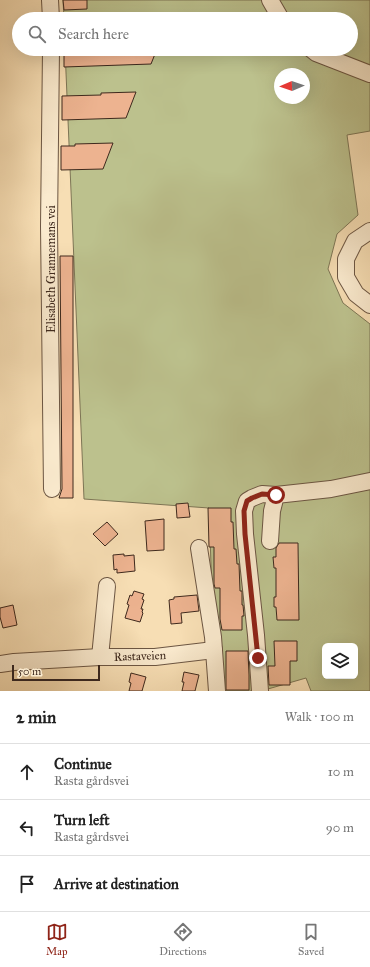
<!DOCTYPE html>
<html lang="en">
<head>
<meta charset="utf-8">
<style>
  body { margin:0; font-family:"IM FELL Great Primer",serif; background:#f2f2f2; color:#222 }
  .controls { position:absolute; right:12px; bottom:12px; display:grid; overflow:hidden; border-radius:6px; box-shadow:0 4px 16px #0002 }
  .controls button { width:36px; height:36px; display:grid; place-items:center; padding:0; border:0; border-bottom:1px solid #e0e0e0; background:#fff; color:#222; font:20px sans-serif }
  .compass { position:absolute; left:274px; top:68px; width:36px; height:36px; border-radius:50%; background:#fff; box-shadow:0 4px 16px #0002; rotate:268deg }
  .scale { position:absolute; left:12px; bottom:10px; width:88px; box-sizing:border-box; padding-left:4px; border:2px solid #3e291d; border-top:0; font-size:11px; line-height:14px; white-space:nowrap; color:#3e291d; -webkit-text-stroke:3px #faeace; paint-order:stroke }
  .stop { position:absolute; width:12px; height:12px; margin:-9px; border:3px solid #8f2418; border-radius:50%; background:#fff }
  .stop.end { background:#8f2418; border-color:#fff; box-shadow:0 1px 4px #0008 }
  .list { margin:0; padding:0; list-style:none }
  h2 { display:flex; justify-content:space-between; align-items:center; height:52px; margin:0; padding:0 16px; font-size:17px }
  h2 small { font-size:13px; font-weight:400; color:#767676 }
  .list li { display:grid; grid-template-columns:26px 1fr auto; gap:12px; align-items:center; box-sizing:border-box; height:56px; padding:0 16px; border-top:1px solid #e0e0e0 }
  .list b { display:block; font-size:15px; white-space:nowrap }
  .list p { margin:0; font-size:13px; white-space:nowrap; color:#767676 }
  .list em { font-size:13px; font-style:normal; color:#767676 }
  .icon { flex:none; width:22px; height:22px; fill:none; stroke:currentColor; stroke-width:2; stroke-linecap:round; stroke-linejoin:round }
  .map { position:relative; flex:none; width:370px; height:691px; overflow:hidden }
  .search { position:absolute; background:#fff; box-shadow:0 4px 16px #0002; left:12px; right:12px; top:12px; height:44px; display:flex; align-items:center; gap:10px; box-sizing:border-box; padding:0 14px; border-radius:22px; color:#767676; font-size:15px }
  .sheet { height:220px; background:#fff }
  nav { display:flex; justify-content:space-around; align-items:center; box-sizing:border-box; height:56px; border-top:1px solid #e0e0e0; background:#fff; font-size:11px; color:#767676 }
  nav a { display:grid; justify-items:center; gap:2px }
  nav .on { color:#8f2418 }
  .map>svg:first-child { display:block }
</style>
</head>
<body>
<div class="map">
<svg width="370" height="691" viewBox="0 0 370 691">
  <rect width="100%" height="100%" fill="#f7deb4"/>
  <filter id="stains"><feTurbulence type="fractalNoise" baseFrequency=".005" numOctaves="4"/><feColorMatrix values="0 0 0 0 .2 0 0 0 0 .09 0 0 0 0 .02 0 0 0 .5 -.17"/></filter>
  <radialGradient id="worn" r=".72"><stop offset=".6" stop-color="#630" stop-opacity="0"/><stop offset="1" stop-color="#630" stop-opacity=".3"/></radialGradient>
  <path fill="#bcc18d" stroke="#7d7555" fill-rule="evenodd" d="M63,0H370V131L347,135L358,215L337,234L328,269L343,303L370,324V691H311L306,678L261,691H220L214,650L209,508L84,499L65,49H351V19H64ZM280,74H304V98H280ZM325,646H355V676H325Z"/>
  <g fill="#edb390" stroke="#3e291d">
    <path d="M63,0H87V9L64,10Z"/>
    <path d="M64,49H157L151,64L64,67Z"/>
    <path d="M136,92L126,118L62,120V96L101,95V93Z"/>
    <path d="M113,143L103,169L61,170V146H75V144Z"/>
    <path d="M60,256H73V498H59L62,489Z"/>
    <path d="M188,503L190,517L177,518L176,504Z"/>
    <path d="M208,508H231V522H233L234,549H236L237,564H239L240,591H242V605H243L244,616H242V630H222L220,619V588H215L214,584V547H209Z"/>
    <path d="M164,519V550L147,551L145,521Z"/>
    <path d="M107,522L118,534L105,546L93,534Z"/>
    <path d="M279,543H298L299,620H277L276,607H274V597H276V568H274L273,557H276V548Z"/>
    <path d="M124,554V556L134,555L135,571L117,573V569L114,570L113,555Z"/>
    <path d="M134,591L144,594L142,599L144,600L141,609H143L142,612L143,613L140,622L125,618L129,605L127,604L130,595L132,596Z"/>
    <path d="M197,595L199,611L181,613L182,623L171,624L169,600L174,599V597Z"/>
    <path d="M13,605L17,625L3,628L0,617V608Z"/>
    <path d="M274,641H297V661H290V685H269L268,666H275Z"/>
    <path d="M226,651H248L249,675V690H226Z"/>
    <path d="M184,672L199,675L195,691H182L184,682H182Z"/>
    <path d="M131,673L146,677L142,691H129L131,683L129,682Z"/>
  </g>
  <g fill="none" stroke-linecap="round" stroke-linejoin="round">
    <defs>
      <g id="minor">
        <path d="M50,0L51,19"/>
        <path d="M270,0L281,19"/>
        <path d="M51,49L49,226L52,489"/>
        <path d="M311,49L316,53L370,74"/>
        <path d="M370,231L355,241L346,259V277L356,294L370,305"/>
        <path d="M270,541L272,511L276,495"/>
        <path d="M199,548L213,637L217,691"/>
        <path d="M100,657L107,586"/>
        <path d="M0,664L14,662L100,657H155L214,650"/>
        <path d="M260,691L256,635L245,534L244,511L247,501L252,498L262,494L276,495L331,489L370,481"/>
      </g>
    </defs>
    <use href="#minor" stroke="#6c5643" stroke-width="18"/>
    <use href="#minor" stroke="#faeace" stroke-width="16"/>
  </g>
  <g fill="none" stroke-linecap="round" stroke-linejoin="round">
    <path stroke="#8f2418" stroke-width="5" d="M258,658L245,534L244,511L247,501L252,498L262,494L276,495"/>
  </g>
  <g text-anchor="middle" stroke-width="4" stroke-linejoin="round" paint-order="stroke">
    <g font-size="12" fill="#3e291d" stroke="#faeace">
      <text transform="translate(51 269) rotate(-90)" y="4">Elisabeth Grannemans vei</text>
      <text transform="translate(140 656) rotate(-2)" y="4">Rastaveien</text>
    </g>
  </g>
  <rect width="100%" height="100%" filter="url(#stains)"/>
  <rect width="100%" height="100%" fill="url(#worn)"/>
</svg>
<div class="controls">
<button><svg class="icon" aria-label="layers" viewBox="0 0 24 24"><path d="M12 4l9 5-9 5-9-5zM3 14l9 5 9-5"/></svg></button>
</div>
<svg class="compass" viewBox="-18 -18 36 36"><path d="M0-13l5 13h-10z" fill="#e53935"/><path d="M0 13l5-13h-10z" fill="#767676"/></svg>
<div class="scale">50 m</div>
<div class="stop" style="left:276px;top:495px"></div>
<div class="stop end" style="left:258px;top:658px"></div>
<div class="search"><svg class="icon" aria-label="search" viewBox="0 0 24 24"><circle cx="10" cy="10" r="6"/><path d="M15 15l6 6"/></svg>Search here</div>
</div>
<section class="sheet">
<h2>2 min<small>Walk · 100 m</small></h2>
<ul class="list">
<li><svg class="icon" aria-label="ahead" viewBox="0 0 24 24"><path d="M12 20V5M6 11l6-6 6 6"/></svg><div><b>Continue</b><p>Rasta gårdsvei</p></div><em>10 m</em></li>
<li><svg class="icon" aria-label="left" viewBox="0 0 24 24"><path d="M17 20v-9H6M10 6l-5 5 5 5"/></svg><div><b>Turn left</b><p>Rasta gårdsvei</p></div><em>90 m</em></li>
<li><svg class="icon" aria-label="arrive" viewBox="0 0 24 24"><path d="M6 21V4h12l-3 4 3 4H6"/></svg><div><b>Arrive at destination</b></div></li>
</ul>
</section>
<nav>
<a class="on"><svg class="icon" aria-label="map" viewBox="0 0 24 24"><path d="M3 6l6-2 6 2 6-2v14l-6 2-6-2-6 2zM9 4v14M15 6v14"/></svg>Map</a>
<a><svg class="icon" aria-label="directions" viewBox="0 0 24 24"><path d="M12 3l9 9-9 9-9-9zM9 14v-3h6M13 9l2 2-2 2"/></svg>Directions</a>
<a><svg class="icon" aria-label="saved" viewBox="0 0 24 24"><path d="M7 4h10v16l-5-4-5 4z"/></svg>Saved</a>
</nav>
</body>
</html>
